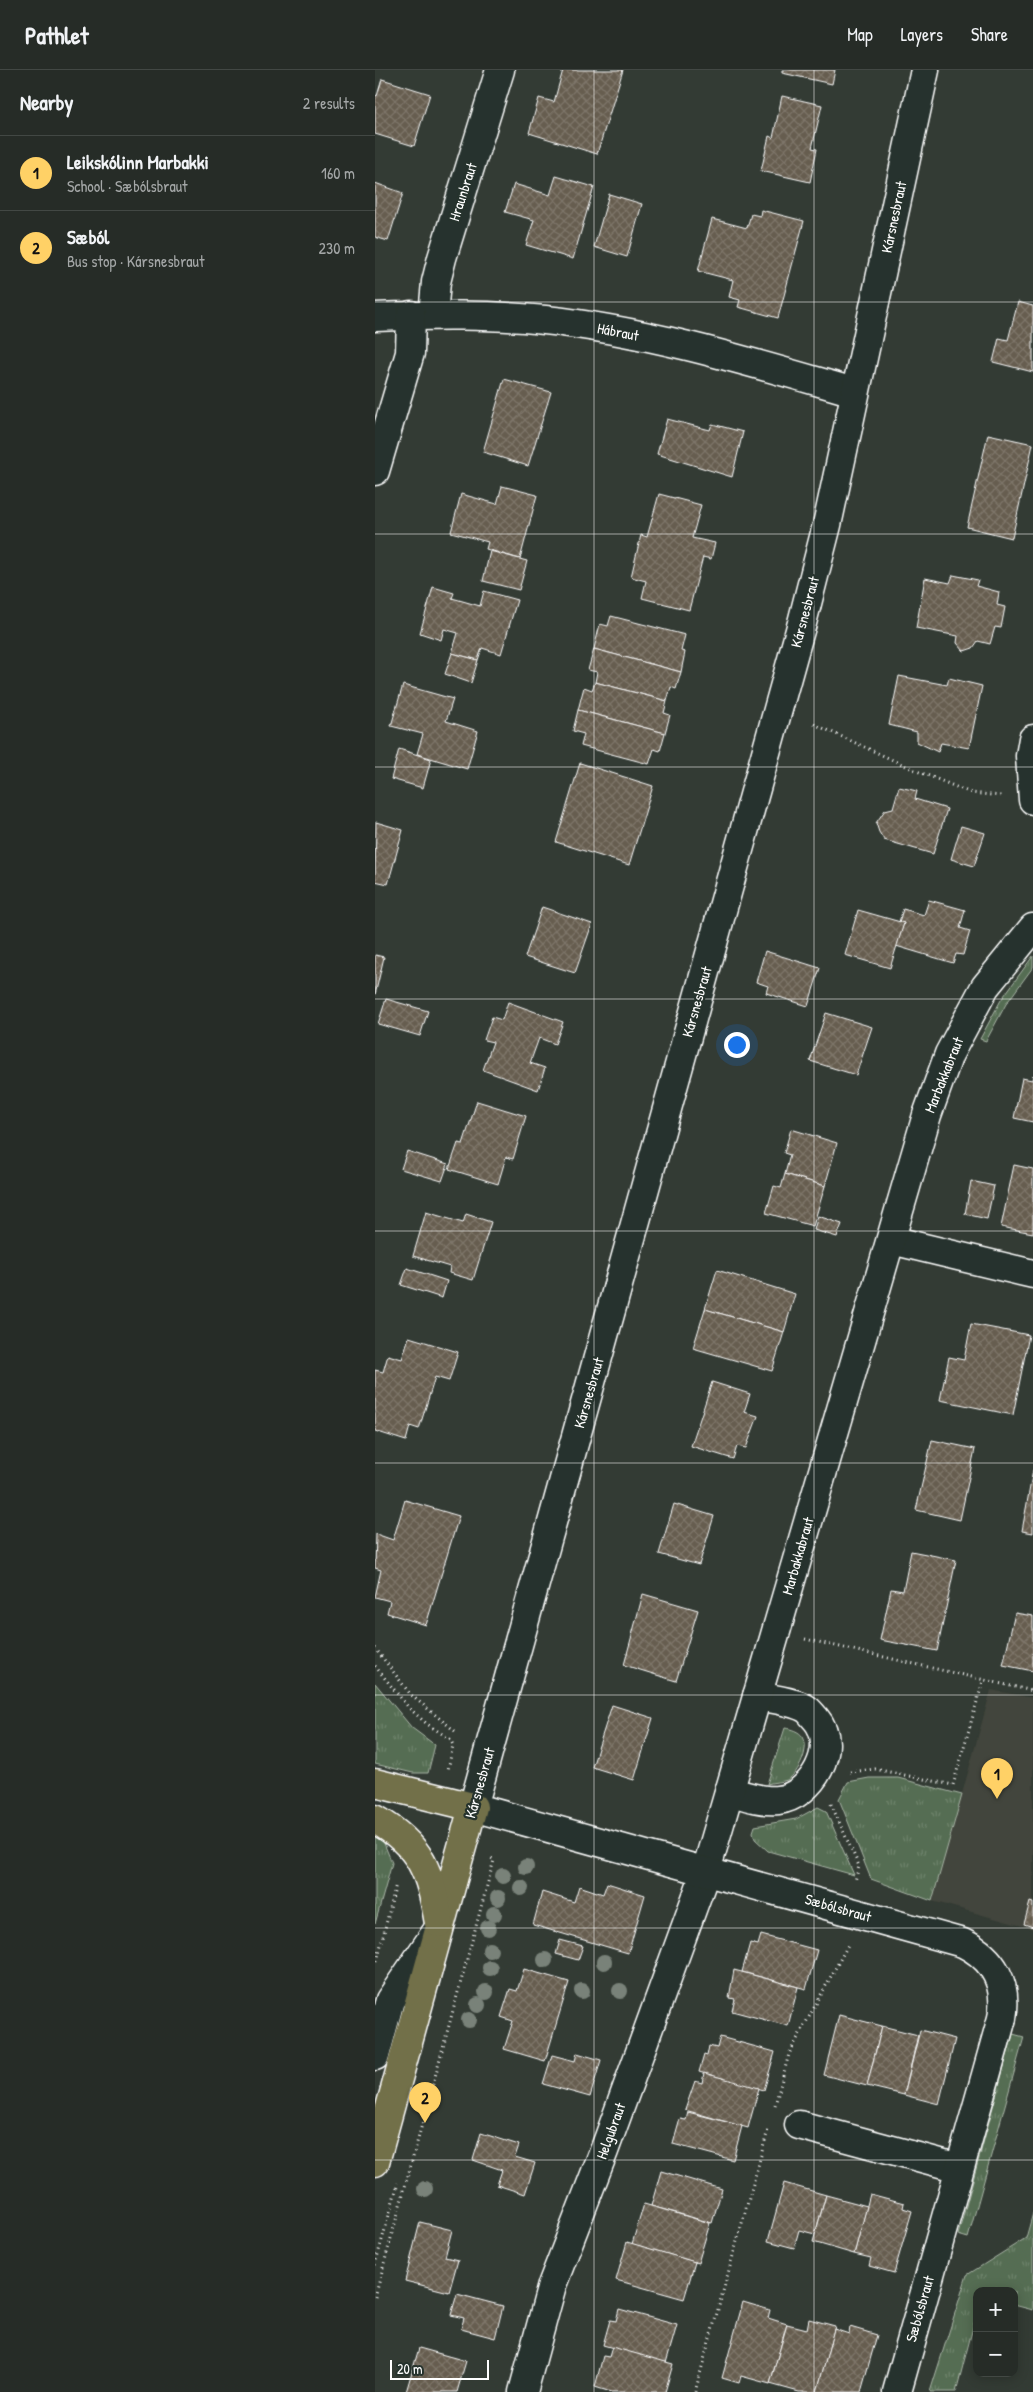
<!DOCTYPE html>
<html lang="en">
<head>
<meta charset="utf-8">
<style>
  body { margin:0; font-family:"Patrick Hand",sans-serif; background:#2e342f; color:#f1f3f6 }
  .controls { position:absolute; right:15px; bottom:15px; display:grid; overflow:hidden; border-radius:10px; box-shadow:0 2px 12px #0003 }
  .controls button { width:45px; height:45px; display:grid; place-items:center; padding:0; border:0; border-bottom:1px solid #424844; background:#262c27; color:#f1f3f6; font:25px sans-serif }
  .scale { position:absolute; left:15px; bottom:12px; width:99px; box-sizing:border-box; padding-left:5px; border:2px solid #fff; border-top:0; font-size:14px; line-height:18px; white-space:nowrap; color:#fff; -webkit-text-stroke:4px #26332d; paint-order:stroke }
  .you { position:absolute; left:361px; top:974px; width:18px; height:18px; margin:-12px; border:4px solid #fff; border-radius:50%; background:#1a73e8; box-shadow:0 0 0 8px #1a73e833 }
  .badge { display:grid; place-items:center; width:32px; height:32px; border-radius:50%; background:#ffd166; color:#111; font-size:16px; font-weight:700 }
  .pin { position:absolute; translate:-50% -41px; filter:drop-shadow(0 1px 2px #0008) }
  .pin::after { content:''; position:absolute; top:26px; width:18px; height:15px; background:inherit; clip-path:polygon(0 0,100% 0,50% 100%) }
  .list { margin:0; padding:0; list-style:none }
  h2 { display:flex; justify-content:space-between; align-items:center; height:65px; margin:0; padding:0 20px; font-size:21px }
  h2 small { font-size:16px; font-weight:400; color:#a4a7a7 }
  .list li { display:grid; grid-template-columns:32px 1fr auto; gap:15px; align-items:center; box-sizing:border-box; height:75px; padding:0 20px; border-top:1px solid #424844 }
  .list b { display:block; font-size:19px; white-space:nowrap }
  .list p { margin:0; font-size:16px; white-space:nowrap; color:#a4a7a7 }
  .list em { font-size:16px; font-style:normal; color:#a4a7a7 }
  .map { position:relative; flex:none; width:658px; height:2322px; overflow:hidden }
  header { display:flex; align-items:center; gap:30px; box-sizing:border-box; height:70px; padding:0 25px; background:#262c27; border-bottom:1px solid #424844 }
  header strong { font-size:24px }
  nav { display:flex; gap:28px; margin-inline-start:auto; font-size:18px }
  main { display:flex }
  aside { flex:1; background:#262c27 }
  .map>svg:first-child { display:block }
</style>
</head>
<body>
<header>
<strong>Pathlet</strong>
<nav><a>Map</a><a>Layers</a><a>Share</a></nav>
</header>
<main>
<aside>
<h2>Nearby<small>2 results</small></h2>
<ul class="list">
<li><span class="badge">1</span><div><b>Leikskólinn Marbakki</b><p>School · Sæbólsbraut</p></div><em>160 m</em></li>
<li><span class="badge">2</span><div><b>Sæból</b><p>Bus stop · Kársnesbraut</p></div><em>230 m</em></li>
</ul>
</aside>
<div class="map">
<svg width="658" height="2322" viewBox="0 0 658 2322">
  <defs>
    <pattern id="grass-tufts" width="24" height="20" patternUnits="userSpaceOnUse" patternTransform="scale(1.25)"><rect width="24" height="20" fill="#556d52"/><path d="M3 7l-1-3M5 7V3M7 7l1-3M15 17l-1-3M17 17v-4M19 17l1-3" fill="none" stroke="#6e836c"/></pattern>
    <pattern id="building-cross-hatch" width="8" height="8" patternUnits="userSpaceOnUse" patternTransform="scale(1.25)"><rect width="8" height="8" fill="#665d4f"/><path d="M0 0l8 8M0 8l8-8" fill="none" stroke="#7d7569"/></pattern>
  </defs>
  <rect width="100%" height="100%" fill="#333b34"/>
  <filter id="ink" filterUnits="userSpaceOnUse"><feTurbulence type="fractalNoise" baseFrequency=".02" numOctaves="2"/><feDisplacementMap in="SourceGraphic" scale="10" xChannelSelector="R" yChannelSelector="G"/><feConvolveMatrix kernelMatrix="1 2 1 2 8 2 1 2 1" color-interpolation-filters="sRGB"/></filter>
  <g filter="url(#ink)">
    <path fill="#42453c" d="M616,1620L658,1628V1859L557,1831Z"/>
    <g fill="url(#grass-tufts)" stroke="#aab6a8">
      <path d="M658,886V897L631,934L611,971L605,969L626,930Z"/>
      <path d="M0,1613L37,1658L60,1675L53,1703H38L0,1694Z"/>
      <path d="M410,1658C416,1659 424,1661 428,1667C435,1679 424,1703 412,1710C407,1712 398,1712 392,1714Z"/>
      <path d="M494,1708H523L587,1725L557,1831L496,1809L464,1729L473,1712Z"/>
      <path d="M443,1737L451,1741L479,1805L393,1781L380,1769L378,1762L380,1756L421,1749Z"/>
      <path d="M0,1767L8,1771L17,1793L0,1854Z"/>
      <path d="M638,1964L649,1967L593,2168L583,2165Z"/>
      <path d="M658,2143V2240L639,2235V2221H602V2242L581,2322H555L592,2205L651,2168Z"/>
    </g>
    <g fill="url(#building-cross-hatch)" stroke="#fff">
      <path d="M188,0H248L222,84L154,63L164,28L179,32Z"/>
      <path d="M407,0H460L457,14L407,3Z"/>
      <path d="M7,9L55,24L39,76L0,64V25L2,26Z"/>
      <path d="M407,26L447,35L437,78L442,79L435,112L386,101L394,66L398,68Z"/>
      <path d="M181,106L219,117L198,189L151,175L159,150L130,142L139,114L175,125Z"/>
      <path d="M0,113L28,123L13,171L0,167Z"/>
      <path d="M234,124L267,134L252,187L219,177Z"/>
      <path d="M386,140L429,151L403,248L363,237L365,230L354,227L358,210L323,201L337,149L372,158L376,144L385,146Z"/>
      <path d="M643,232L658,236V302L618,292L624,268L633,270Z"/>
      <path d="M129,309L176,322L153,396L108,382Z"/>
      <path d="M292,349L335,360L337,354L368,362L357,407L282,384Z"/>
      <path d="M613,364L658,374L637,468L592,457Z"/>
      <path d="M127,416L162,425L145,489L111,479L113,472L76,462L86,424L122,434Z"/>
      <path d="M284,424L326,435L317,468L340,473L336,489L328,487L314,540L267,528L271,511L256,507L266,465L272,467Z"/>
      <path d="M115,481L152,491L144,520L108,511Z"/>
      <path d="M578,505L603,510L601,516L624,522L622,535L630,537L626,558L620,557L615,574L603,571L598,578L589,581L582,573L583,566L541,558L550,508L575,513Z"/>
      <path d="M58,517L79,523L77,528L105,536L109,521L142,530L126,584L107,578L103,590L77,583L83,563L69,559L66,570L45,563Z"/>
      <path d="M236,546L310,565L306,581L310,582L306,602L219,579L225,554L233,556Z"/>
      <path d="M219,579L306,602L301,619L296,617L292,631L220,612L222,602L213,600Z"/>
      <path d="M77,583L103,590L96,613L70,604Z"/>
      <path d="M524,606L572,615L574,608L607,616L594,678L566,673L563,682L542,672V662L514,655Z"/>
      <path d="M220,612L292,631L289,643L295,645L290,663L203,640L209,617L217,620Z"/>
      <path d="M28,615L78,629L71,651L103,661L92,699L42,684L48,664L16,656Z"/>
      <path d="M203,640L290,663L285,681L279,679L274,694L206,676L209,664L198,661Z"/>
      <path d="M24,679L56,689L48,718L16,709Z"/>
      <path d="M205,693L278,716L254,795L181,772Z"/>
      <path d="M524,717L542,721L540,729L572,739L558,784L509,770L504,762L501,753L510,740L518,738Z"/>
      <path d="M1,752L28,760L13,814L0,811Z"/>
      <path d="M586,756L610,763L599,796L576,789Z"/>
      <path d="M554,830L590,840L585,858L595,861L588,885L581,884L578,893L521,876L529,853L524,852L528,839L549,845Z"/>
      <path d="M167,837L217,854L200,903L150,887Z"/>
      <path d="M483,840L529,853L515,898L470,885Z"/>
      <path d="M390,881L445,898L433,936L391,923L393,916L381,912Z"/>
      <path d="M0,885L9,887L0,925Z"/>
      <path d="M11,929L53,941L45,966L3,954Z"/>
      <path d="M133,932L188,952L180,974L164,968L155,993L170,998L163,1020L108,1000L118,972L109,970L117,947L127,950Z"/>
      <path d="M451,943L497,957L481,1005L435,991Z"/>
      <path d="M658,1005V1052L639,1048L647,1008L657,1010Z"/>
      <path d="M102,1031L151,1046L138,1089L131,1087L123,1114L74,1099L83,1073L88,1074Z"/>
      <path d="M416,1059L462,1073L450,1116L410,1104L415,1085L409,1083Z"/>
      <path d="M32,1081L73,1094L67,1111L26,1099Z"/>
      <path d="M639,1095L658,1099V1163L626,1157Z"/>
      <path d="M410,1104L450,1116L438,1156L391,1143L399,1116L406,1118Z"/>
      <path d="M596,1111L619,1116L612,1149L590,1144Z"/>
      <path d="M51,1142L88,1153L91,1144L116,1152L98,1210L74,1203L75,1197L38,1186Z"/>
      <path d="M443,1146L467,1154L462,1167L439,1160Z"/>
      <path d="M32,1198L72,1211L67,1228L26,1215Z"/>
      <path d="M342,1200L420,1224L409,1262L330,1239Z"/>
      <path d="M330,1239L409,1262L397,1301L318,1278Z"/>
      <path d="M596,1254L654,1265L638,1345L565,1330L574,1287L589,1290Z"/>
      <path d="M34,1267L83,1282L74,1311L60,1307L44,1359L35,1356L31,1371L0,1361V1300L8,1302L13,1285L27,1289Z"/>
      <path d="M337,1312L375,1324L369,1342L383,1346L371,1378L362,1376L358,1389L316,1376Z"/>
      <path d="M557,1370L600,1379L585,1450L541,1440Z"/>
      <path d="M658,1400V1463L647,1461Z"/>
      <path d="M30,1430L84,1446L51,1555L12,1543L15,1531L0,1527L6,1500L0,1498L1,1464L18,1470Z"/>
      <path d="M299,1434L339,1446L324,1495L284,1484Z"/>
      <path d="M536,1481L581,1490L562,1581L505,1570L516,1519L528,1521Z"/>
      <path d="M268,1524L323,1540L301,1611L249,1595Z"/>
      <path d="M640,1543L658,1546V1601L628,1595Z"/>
      <path d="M237,1635L278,1648L259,1710L217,1697Z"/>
      <path d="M232,1813L270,1825L253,1883L158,1855L167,1822L199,1832L204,1816L228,1824Z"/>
      <path d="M655,1832L658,1833V1857L649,1854Z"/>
      <path d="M386,1865L442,1880L431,1919L367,1902L375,1873L383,1875Z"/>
      <path d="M185,1870L208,1876L203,1890L181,1884Z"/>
      <path d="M149,1899L194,1912L170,1991L129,1979L138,1951L126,1947L135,1919L142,1921Z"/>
      <path d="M359,1900L423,1917L413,1956L357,1941L360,1929L354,1928Z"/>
      <path d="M464,1945L507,1956L492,2016L449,2005Z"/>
      <path d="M507,1956L543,1965L529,2025L492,2016Z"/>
      <path d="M545,1960L580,1969L564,2034L529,2025Z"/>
      <path d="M345,1967L400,1982L389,2020L324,2002L329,1985L332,1986L334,1976L342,1978Z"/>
      <path d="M202,1983L226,1990L215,2027L168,2014L177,1985L200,1991Z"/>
      <path d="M329,2003L384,2018L373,2058L310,2040L320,2011L327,2013Z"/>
      <path d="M313,2042L367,2056L358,2090L298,2074L305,2049L311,2050Z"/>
      <path d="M106,2063L144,2075L140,2087L160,2093L150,2124L122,2115L127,2100L98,2090Z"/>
      <path d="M286,2101L347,2119L337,2153L276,2136Z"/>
      <path d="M409,2113L451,2125L440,2164L424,2160L419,2178L393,2171Z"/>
      <path d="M495,2124L529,2133L528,2138L537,2141L519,2203L494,2196L496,2188L479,2184Z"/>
      <path d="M451,2125L492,2136L479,2184L438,2172Z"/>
      <path d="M269,2134L335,2153L323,2193L257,2174Z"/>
      <path d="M45,2152L77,2160L70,2187L83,2190L74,2222L30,2211Z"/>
      <path d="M252,2172L320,2192L309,2229L241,2210Z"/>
      <path d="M82,2224L128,2236L120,2268L86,2259L89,2248L76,2245Z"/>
      <path d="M368,2232L395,2240L393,2248L412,2254L395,2314L366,2306L364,2313L347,2308Z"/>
      <path d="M244,2239L302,2255L291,2293L228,2275L235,2250L241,2251Z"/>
      <path d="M434,2249L460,2256L442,2322H424L395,2314L412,2254L432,2259Z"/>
      <path d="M475,2257L502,2265L486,2322H442L459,2259L474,2264Z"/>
      <path d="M237,2277L298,2294L290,2322H236L220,2317L228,2286L234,2287Z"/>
      <path d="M44,2278L91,2291L82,2322H31Z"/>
    </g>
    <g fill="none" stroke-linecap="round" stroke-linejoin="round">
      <defs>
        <g id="minor">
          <path d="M58,245L61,212L67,188L125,0"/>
          <path d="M0,247C57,245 114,244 170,250C275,261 378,293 479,322"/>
          <path d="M0,401L35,283L36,245"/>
          <path d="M658,669L655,686L658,730"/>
          <path d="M516,1170L658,1204"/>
          <path d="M354,1721C368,1725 387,1732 403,1730C437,1726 465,1677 441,1649C438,1646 434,1640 430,1638C417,1631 397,1629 382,1626"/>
          <path d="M0,1986L15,1930L62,1861"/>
          <path d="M424,2055L584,2098"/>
          <path d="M148,2322L177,2215L229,2081L331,1801L552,1045L574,984L610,917L658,858"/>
          <path d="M522,2322L627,1948C633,1914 619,1888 588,1873L98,1737L427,553L452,455L550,0"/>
        </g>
        <g id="major">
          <path d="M0,1713L98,1737L0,2092"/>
          <path d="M0,1749C47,1776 55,1802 64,1853"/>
        </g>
      </defs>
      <use href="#minor" stroke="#fff" stroke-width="31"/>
      <use href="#major" stroke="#fff" stroke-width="31"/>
      <g stroke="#fff" stroke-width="3" stroke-dasharray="1 4" stroke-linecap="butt">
        <path d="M439,654L542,701L596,723L626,726"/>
        <path d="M430,1569L658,1621"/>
        <path d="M0,1578L36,1625L80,1661"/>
        <path d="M0,1596L34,1638L52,1654L75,1669L78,1675L73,1700"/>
        <path d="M475,1702L500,1699L578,1715L608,1611"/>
        <path d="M456,1734L484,1796L480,1811"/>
        <path d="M2,1891L21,1814"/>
        <path d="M400,2035L414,1984L474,1873"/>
        <path d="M0,2195L23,2113"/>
        <path d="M0,2227L119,1790L116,1788"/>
        <path d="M320,2322L393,2060"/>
      </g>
      <use href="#minor" stroke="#26332d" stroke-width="28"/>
      <use href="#major" stroke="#726f4a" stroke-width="28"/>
    </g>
    <g fill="#798279">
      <circle cx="151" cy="1797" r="8"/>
      <circle cx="128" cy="1806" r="8"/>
      <circle cx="146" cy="1818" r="8"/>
      <circle cx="123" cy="1828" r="8"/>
      <circle cx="119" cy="1844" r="8"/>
      <circle cx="113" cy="1858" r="8"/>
      <circle cx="115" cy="1880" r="8"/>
      <circle cx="170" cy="1890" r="8"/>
      <circle cx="229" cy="1892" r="8"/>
      <circle cx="115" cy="1898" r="8"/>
      <circle cx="207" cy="1921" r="8"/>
      <circle cx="245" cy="1921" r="8"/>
      <circle cx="111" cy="1922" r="8"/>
      <circle cx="103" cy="1935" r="8"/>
      <circle cx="94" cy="1950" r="8"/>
      <circle cx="50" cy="2119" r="8"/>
    </g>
  </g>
  <path fill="none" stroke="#fff" stroke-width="1" stroke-opacity="0.55" d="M219,0V2322M439,0V2322M0,232H658M0,464H658M0,697H658M0,929H658M0,1161H658M0,1393H658M0,1625H658M0,1858H658M0,2090H658"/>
  <g text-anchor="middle" stroke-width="4.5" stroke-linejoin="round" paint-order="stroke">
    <g font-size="15" fill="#fff" stroke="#26332d">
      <text transform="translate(88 122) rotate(-72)" y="5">Hraunbraut</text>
      <text transform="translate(519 147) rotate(-78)" y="5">Kársnesbraut</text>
      <text transform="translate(243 262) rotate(11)" y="5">Hábraut</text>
      <text transform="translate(430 542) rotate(-75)" y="5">Kársnesbraut</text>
      <text transform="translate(322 932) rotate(-74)" y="5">Kársnesbraut</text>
      <text transform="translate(569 1005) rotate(-68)" y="5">Marbakkabraut</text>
      <text transform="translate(214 1323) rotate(-74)" y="5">Kársnesbraut</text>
      <text transform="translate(423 1486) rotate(-74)" y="5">Marbakkabraut</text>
      <text transform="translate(105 1713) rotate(-74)" y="5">Kársnesbraut</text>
      <text transform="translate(463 1838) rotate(16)" y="5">Sæbólsbraut</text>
      <text transform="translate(236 2061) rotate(-70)" y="5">Helgubraut</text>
      <text transform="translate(545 2239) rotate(-74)" y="5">Sæbólsbraut</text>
    </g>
  </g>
</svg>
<div class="controls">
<button>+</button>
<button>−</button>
</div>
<div class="scale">20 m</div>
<div class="you"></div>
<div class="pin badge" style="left:622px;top:1729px">1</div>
<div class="pin badge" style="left:50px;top:2053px">2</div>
</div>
</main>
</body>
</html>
